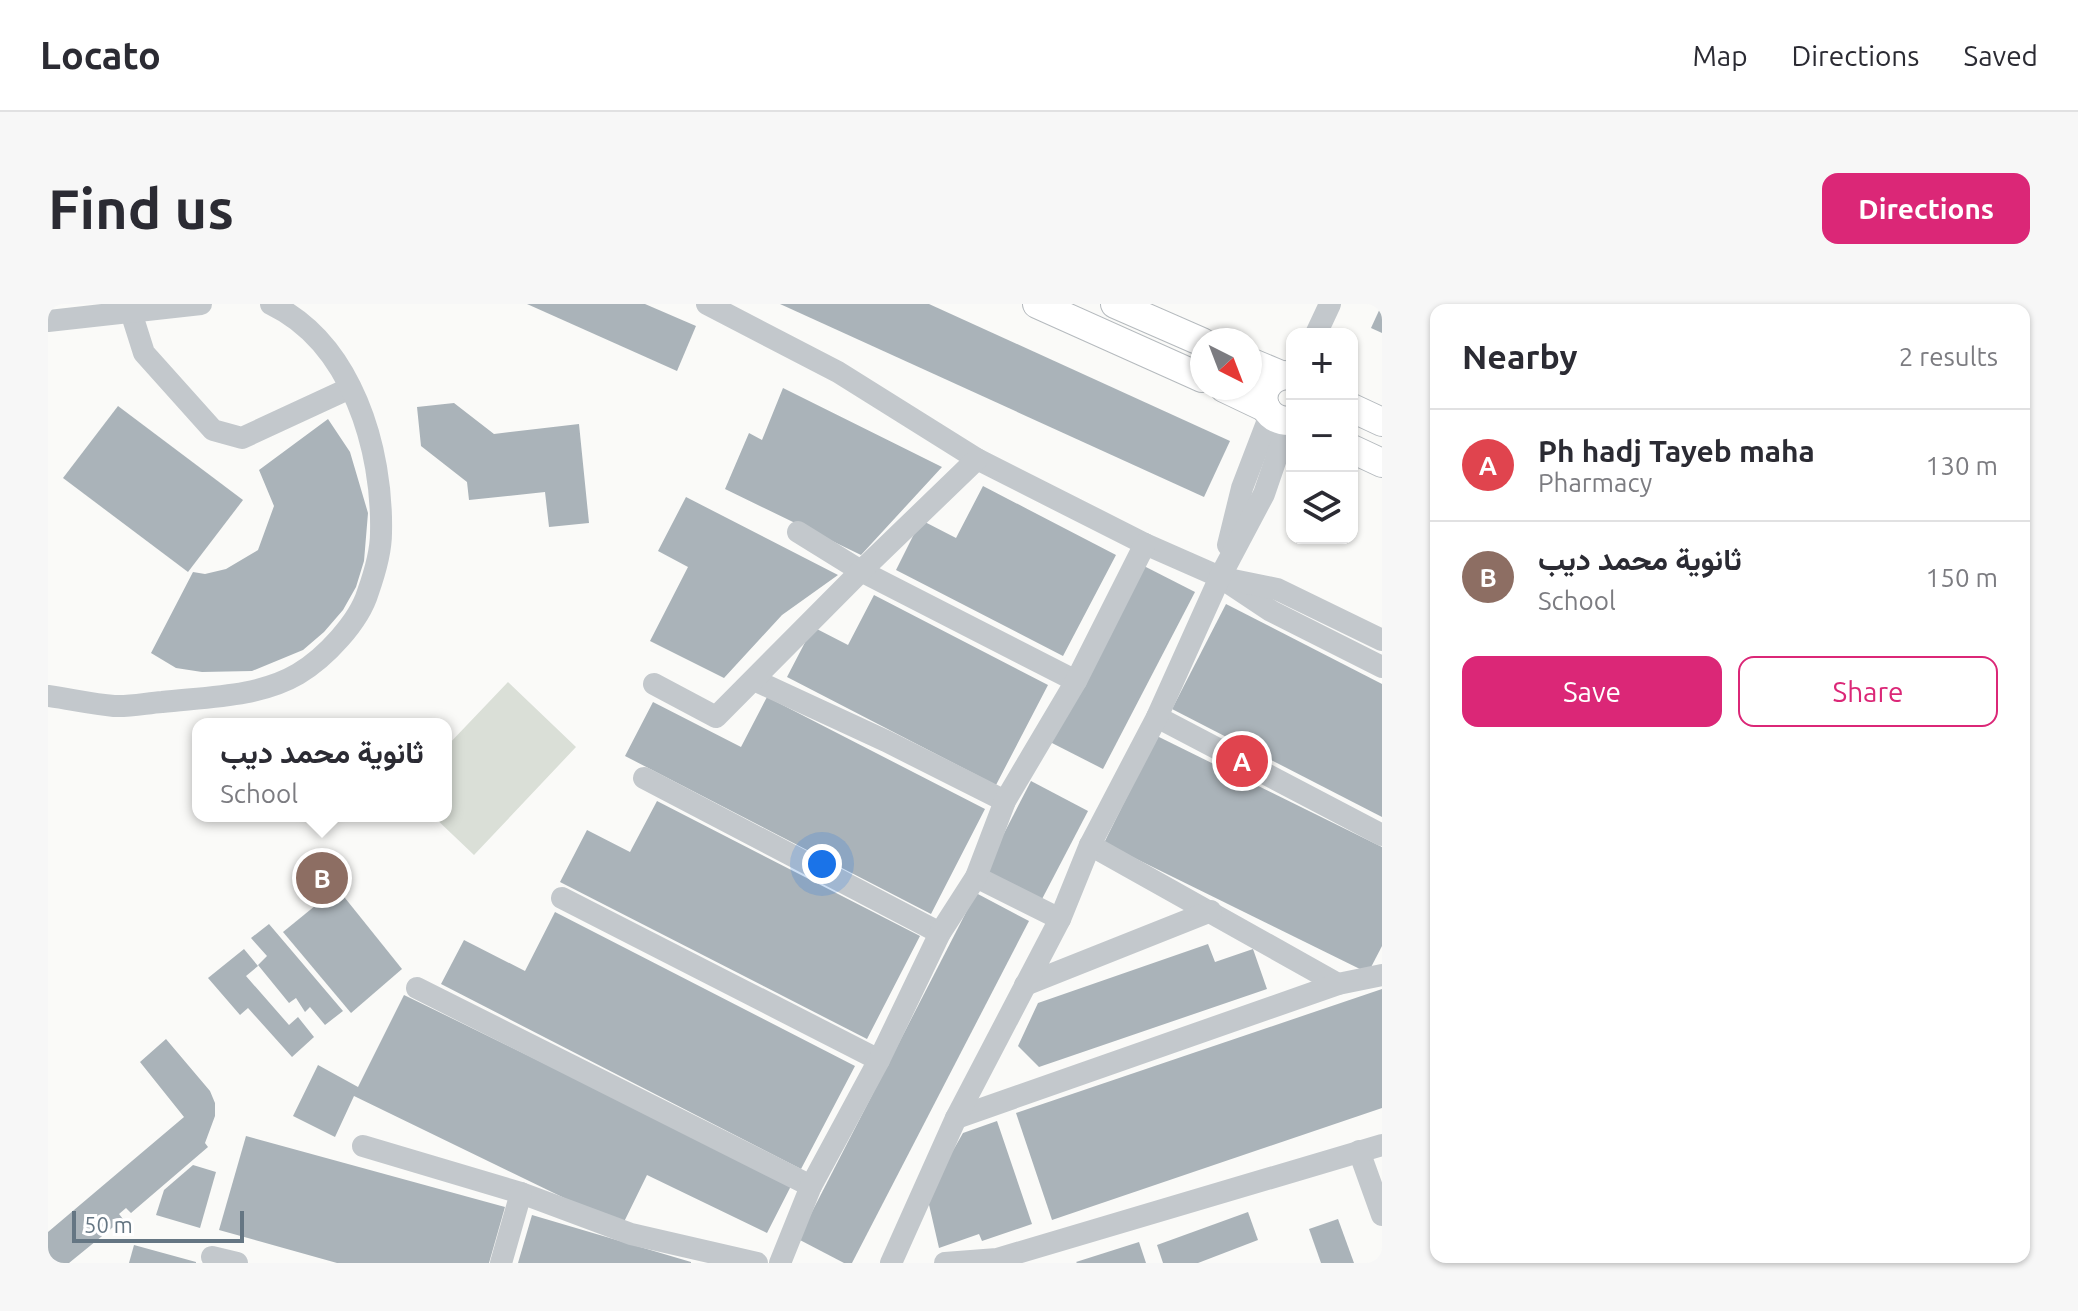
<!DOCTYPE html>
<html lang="en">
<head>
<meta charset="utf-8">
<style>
  body { margin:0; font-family:Ubuntu,Vazirmatn,sans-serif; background:#f7f7f7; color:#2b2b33 }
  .controls { position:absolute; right:24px; top:24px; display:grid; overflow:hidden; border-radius:16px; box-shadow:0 2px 6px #0004 }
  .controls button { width:72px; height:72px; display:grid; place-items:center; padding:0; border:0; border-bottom:2px solid #e1e1e2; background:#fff; color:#2b2b33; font:40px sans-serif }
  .compass { position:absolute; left:1142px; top:24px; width:72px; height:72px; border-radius:50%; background:#fff; box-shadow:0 2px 6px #0004; rotate:138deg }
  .scale { position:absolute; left:24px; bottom:20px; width:172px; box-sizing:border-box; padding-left:8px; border:4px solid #657683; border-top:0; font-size:22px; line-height:28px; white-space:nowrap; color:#657683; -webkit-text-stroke:6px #fff; paint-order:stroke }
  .you { position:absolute; left:774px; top:560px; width:28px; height:28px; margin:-20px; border:6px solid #fff; border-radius:50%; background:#1a73e8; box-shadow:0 0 0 12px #1a73e833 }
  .badge { display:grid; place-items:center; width:52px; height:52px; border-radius:50%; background:#db2777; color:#fff; font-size:26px; font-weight:700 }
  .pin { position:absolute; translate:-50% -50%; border:4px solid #fff; box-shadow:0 2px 8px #0006 }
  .popup { position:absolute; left:144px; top:414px; width:260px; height:104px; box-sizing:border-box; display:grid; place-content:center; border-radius:16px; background:#fff; filter:drop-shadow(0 2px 6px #0005); font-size:26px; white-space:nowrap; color:#7c7c81 }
  .popup b { font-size:30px; color:#2b2b33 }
  .popup::after { content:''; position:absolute; left:50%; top:100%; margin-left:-16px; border:16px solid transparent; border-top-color:#fff }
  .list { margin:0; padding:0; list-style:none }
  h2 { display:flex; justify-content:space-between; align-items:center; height:104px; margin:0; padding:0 32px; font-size:34px }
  h2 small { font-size:26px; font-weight:400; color:#7c7c81 }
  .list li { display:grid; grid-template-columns:52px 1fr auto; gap:24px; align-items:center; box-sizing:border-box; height:112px; padding:0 32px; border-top:2px solid #e1e1e2 }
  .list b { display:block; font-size:30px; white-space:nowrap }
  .list p { margin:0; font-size:26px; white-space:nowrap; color:#7c7c81 }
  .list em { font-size:26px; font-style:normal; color:#7c7c81 }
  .actions { display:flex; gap:16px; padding:24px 32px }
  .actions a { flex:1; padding:18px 0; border:2px solid #db2777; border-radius:16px; text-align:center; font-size:28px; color:#db2777 }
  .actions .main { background:#db2777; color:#fff }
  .icon { flex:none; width:44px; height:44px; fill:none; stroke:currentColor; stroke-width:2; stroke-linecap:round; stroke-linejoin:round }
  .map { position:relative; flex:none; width:1334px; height:959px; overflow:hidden; border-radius:16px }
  header { display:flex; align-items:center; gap:48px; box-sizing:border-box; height:112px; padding:0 40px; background:#fff; border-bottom:2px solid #e1e1e2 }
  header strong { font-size:38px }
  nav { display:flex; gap:44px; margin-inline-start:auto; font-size:28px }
  .intro { display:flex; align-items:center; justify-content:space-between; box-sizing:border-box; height:192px; padding:0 48px }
  h1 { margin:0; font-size:56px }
  .button { padding:20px 36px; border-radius:16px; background:#db2777; color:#fff; font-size:28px; font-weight:700 }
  main { display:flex; gap:48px; padding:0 48px }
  aside { flex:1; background:#fff; border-radius:16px; box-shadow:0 2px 6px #0004 }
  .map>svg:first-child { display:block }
</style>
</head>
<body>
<header>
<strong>Locato</strong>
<nav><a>Map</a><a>Directions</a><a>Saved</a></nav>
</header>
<div class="intro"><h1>Find us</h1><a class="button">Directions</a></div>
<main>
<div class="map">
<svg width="1334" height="959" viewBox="0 0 1334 959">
  <rect width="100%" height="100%" fill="#fafaf8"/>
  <path fill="#dadfd7" d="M460,378L528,443L426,551L385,512H398V443Z"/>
  <g fill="#aab3b9">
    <path d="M479,0H597L648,22L629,67Z"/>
    <path d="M732,0H881L1182,137L1156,193Z"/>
    <path d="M1334,0V29L1323,24Z"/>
    <path d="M735,84L894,163L813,251L677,185L701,129L714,136Z"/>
    <path d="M406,99L446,130L531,120L541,219L501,223L497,188L421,196L419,178L373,142L369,103Z"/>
    <path d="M70,102L195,196L140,268L15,174Z"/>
    <path d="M280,115L302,148L320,209L316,257L308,283L295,306L276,328L255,346L204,367L154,368L128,364L103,349L145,268L157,270L178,265L210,246L226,202L211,166Z"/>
    <path d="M935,182L1068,251L1015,352L848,266L873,216L908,234Z"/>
    <path d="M638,193L790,271L734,311L676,374L602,337L640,263L610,247Z"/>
    <path d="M1094,261L1147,288L1055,465L1002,438Z"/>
    <path d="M826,291L1000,381L948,481L739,373L765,323L800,341Z"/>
    <path d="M1178,300L1334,380V513L1124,405Z"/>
    <path d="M719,393L937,505L883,610L577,452L605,398L693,443Z"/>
    <path d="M1109,432L1334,543V642L1320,669L1056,539Z"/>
    <path d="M983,477L1040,507L993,597L936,568Z"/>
    <path d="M609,497L872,632L819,735L512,578L539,526L582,548Z"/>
    <path d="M289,584L354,665L303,709L235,628Z"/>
    <path d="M928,589L981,617L804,959H796L750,935Z"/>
    <path d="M507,608L807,762L753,865L393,680L416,636L477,667Z"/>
    <path d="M221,620L295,707L277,721L262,703L257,708L248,694L241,699L210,661L219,652L203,634Z"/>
    <path d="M1160,640L1167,658L1205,645L1219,685L991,763L970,742L990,699Z"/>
    <path d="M196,645L210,662L198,672L241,721L250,713L266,733L244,753L200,704L192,711L160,674Z"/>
    <path d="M1334,685V804L1004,916L968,809Z"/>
    <path d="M356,691L744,880L719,929L599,871L574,922L306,792L287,833L245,812L270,761L310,783Z"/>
    <path d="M118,735L162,787L167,799V812L157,839L160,843L83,909L78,904L71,910L75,915L21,959H0V928L136,813L92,758Z"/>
    <path d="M949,817L984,920L934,937L931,930L891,944L879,892L915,829Z"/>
    <path d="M198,832L457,903L441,959H289L171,926Z"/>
    <path d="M145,861L168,868L152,924L108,911L116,886Z"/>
    <path d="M1200,908L1210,936L1150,959H1115L1109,941Z"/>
    <path d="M484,911L643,958V959H470Z"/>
    <path d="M1290,915L1306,959H1273L1261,925Z"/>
    <path d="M1091,938L1098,959H1029L1028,958Z"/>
    <path d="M86,941L148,958V959H81Z"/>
  </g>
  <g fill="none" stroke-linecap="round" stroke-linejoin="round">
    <defs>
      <g id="major">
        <path d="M989,0L1154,74"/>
        <path d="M1067,0L1154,38"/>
        <path d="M1202,58L1233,71"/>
        <path d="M1244,71C1206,69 1206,119 1244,117"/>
        <path d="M1176,84L1218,104"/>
        <path d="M1304,104L1334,118"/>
        <path d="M1304,145L1334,159"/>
      </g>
    </defs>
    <use href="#major" stroke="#b5babe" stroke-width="30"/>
    <g stroke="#c3c8cc" stroke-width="22">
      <path d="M659,0L790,68L929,155L1097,240L1172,273L1223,307L1334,363"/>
      <path d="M83,8L96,49L165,126L194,134L302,84"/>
      <path d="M0,17L153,0"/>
      <path d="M1268,30L1282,0"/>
      <path d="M750,228L813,267L1028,377"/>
      <path d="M1180,241L1194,184L1222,111"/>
      <path d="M1185,276L1229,285L1334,336"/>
      <path d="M706,376L838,437L957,497"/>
      <path d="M606,380L668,413L813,267L929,155"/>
      <path d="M0,392C22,395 44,400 66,402C82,403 99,399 114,398C159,393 211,393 250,370C277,354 311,318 320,288C326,271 333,247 333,229C335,145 304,39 223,0"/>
      <path d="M1109,413L1334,531"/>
      <path d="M596,474L892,629"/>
      <path d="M1042,541L1290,680"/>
      <path d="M928,573L1012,615"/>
      <path d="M514,594L831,756"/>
      <path d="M977,681L1163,607"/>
      <path d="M369,684L763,882"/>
      <path d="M908,814L1290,680L1334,671"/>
      <path d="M315,842L473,889L583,930L709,959"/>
      <path d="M1311,847L1334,911"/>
      <path d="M164,953L189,959"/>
      <path d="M453,959L473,889"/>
      <path d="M732,959L763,882L831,756L892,629L928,573L957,497L1028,377L1097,240"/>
      <path d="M843,959L908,814L1012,615L1042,541L1109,413L1172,273L1216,190L1241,117"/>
      <path d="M897,959L949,955L1334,841"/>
    </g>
    <use href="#major" stroke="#fff" stroke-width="28"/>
  </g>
</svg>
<div class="controls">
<button>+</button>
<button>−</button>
<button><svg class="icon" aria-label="layers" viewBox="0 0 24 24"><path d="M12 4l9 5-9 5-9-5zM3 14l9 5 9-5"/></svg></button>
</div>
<svg class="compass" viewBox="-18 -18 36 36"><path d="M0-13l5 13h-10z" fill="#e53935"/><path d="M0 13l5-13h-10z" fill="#7c7c81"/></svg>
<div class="scale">50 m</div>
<div class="you"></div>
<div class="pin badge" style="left:1194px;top:457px;background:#e0444e">A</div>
<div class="pin badge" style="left:274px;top:574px;background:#8d6e63">B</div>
<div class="popup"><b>ثانوية محمد ديب</b>School</div>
</div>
<aside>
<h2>Nearby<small>2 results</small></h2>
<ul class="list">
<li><span class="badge" style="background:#e0444e">A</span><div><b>Ph hadj Tayeb maha</b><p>Pharmacy</p></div><em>130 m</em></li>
<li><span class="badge" style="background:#8d6e63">B</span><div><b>ثانوية محمد ديب</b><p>School</p></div><em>150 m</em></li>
</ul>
<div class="actions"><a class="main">Save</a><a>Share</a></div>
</aside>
</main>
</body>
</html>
